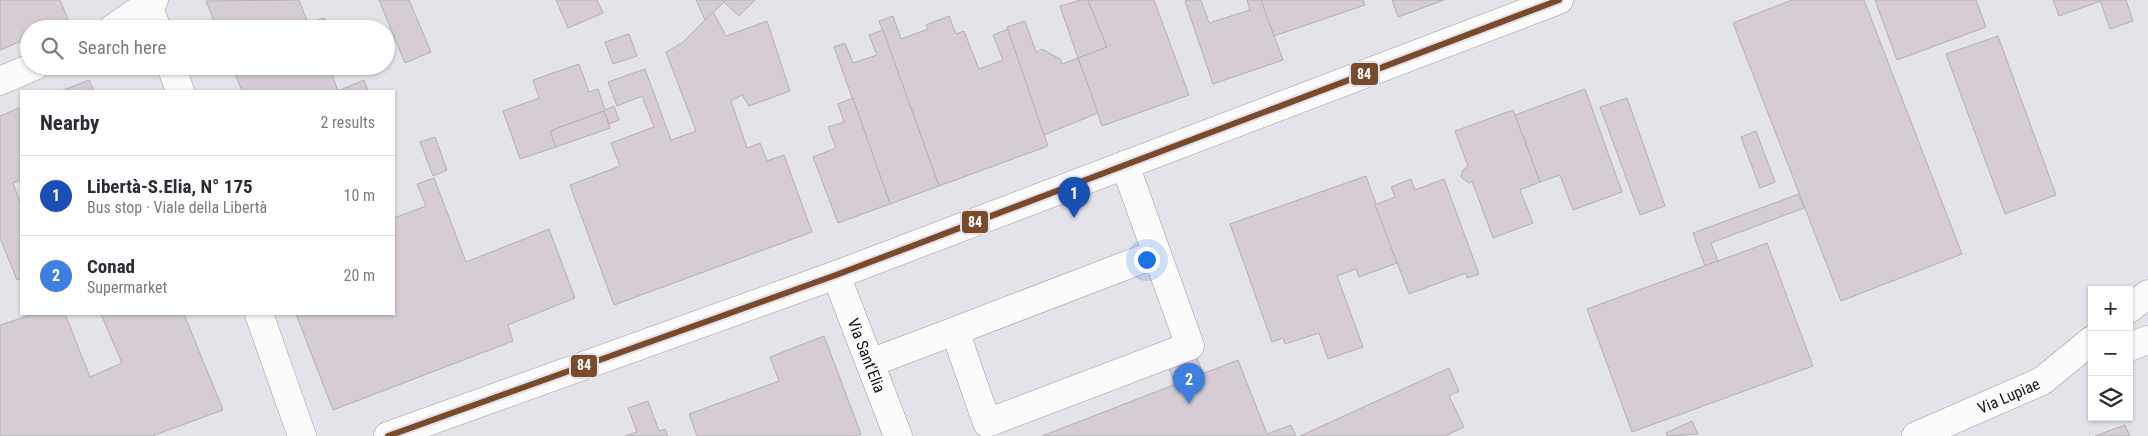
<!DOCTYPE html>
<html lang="en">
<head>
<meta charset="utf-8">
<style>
  body { margin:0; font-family:"Roboto Condensed",sans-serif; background:#f7f7f7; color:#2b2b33 }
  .controls { position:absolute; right:15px; bottom:15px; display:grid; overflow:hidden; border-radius:0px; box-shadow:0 1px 4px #0004 }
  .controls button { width:45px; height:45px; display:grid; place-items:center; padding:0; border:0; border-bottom:1px solid #e1e1e2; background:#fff; color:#2b2b33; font:25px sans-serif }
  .you { position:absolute; left:1146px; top:259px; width:18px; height:18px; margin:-12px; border:4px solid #fff; border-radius:50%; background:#1a73e8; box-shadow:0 0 0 8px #1a73e833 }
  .badge { display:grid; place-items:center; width:32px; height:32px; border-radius:50%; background:#2563eb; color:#fff; font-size:16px; font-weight:700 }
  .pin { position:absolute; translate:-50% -41px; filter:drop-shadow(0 1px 2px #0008) }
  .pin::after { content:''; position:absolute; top:26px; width:18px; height:15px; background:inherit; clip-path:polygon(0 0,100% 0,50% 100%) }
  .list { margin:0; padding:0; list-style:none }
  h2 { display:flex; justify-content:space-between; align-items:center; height:65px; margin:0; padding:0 20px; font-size:21px }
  h2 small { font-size:16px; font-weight:400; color:#7c7c81 }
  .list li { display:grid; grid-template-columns:32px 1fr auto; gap:15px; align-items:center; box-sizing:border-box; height:80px; padding:0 20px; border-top:1px solid #e1e1e2 }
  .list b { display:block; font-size:19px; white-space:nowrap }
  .list p { margin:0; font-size:16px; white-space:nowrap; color:#7c7c81 }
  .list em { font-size:16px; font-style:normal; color:#7c7c81 }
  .icon { flex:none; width:28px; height:28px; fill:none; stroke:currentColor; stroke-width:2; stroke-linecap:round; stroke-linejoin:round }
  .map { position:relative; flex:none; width:2148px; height:436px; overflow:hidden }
  .search { position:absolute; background:#fff; box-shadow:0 1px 4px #0004; left:20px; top:20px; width:375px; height:55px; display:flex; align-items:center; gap:12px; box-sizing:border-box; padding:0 18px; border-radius:28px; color:#7c7c81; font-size:19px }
  .panel { position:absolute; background:#fff; box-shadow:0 1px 4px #0004; left:20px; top:90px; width:375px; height:225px; border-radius:0px }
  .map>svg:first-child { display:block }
</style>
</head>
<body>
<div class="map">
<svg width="2148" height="436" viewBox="0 0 2148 436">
  <rect width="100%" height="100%" fill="#e4e3e9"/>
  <g fill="#d5ccd5" stroke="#b3b1b5">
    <path d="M0,0H60L69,22L52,29H29V38L0,50Z"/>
    <path d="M299,0L308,23L324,18L328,29H217L206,1Z"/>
    <path d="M379,0H409L431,52L405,63Z"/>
    <path d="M556,0H597L603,13L568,28Z"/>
    <path d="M696,0H724L725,1L705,20Z"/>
    <path d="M726,0H755L739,16L724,2Z"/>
    <path d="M1081,0H1088L1107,47L1078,58L1060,6Z"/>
    <path d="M1088,0H1154L1189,95L1102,126L1078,58L1107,47Z"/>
    <path d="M1189,0H1201L1209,23L1250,10L1247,0H1261L1283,60L1213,84L1185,1Z"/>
    <path d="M1261,0H1363L1365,5L1274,36Z"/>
    <path d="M1392,0H1444L1398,17Z"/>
    <path d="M1792,0H1864L1962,254L1841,301L1733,23Z"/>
    <path d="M1875,0H1976L1986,27L1897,60Z"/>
    <path d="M2053,0H2100L2101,1L2059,16Z"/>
    <path d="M2100,0H2126L2133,21L2110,29Z"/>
    <path d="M713,12L726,36L767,21L790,91L749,106L742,95L731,101L747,148L760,143L767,161L784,155L812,232L614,305L570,185L620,166L611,143L654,127L642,96L617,106L608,82L645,69L671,140L696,131L666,52L682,43Z"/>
    <path d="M893,16L901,39L928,29L926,25L949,16L956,34L964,31L979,69L1003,60L993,35L1008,29L1048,146L939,186L879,21Z"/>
    <path d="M1025,21L1036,52L1042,49L1060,59L1062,64L1078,58L1098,113L1044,135L1007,27Z"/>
    <path d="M343,25L345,29H332Z"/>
    <path d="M883,30L939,186L890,204L834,47L845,43L853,63L877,55L869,35Z"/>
    <path d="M629,34L637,56L613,64L605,42Z"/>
    <path d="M1998,36L2056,195L2005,214L1946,54Z"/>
    <path d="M579,64L589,92L598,89L605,110L614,106L619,120L609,124L604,111L550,131L556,147L520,159L503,111L539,98L533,80Z"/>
    <path d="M232,66H329L338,91L364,80L368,91H242Z"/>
    <path d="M89,80L94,91H61Z"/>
    <path d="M1585,89L1622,192L1573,210L1560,175L1540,182L1515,115Z"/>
    <path d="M853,98L890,204L838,223L813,157L836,148L828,127L844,122L838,104Z"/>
    <path d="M1627,98L1665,206L1640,215L1600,107Z"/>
    <path d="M21,107V180L13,183L21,205V279L17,280L0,238V116Z"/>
    <path d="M1513,110L1540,182L1520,190L1533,223L1493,238L1472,181L1469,183L1461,177L1463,170L1468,166L1455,131Z"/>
    <path d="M604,111L610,128L556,147L550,131Z"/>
    <path d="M1756,131L1775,182L1760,188L1741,137Z"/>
    <path d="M435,137L447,170L433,176L420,142Z"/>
    <path d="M1366,176L1397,263L1359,277L1356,269L1337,276L1363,347L1328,359L1319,333L1285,344L1283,338L1272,342L1230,224Z"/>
    <path d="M434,178L466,262L549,229L575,298L508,325L513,341L333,410L296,314H394V218L426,206L417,184Z"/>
    <path d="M1411,179L1415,190L1444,179L1479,274L1467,278L1466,273L1409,294L1375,205L1395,197L1391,187Z"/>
    <path d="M1799,194L1804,208L1711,243L1718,261L1705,266L1693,233Z"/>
    <path d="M1767,243L1813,366L1632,432L1587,309Z"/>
    <path d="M34,314H65L90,377L122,363L101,314H184L223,410L152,436H0V325Z"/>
    <path d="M824,336L861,434L855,436H697L689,414L779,381L770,357Z"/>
    <path d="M1194,350L1203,374L1175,384L1166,361Z"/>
    <path d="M1238,360L1267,434L1291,425L1296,436H1042Z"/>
    <path d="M1449,368L1459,391L1449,396L1464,427L1445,436H1300Z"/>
    <path d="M648,401L659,431L665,429L668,436H625L637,432L628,408Z"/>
    <path d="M1692,421L1698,434L1667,436L1666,433Z"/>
    <path d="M2125,425L2130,436H2095Z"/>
  </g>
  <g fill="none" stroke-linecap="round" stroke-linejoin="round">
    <defs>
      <g id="minor">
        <path d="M146,0L157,29"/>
        <path d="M112,29L154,0"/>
        <path d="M171,66L180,91"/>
        <path d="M0,81L35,66"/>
        <path d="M1125,165L1190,346L987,423L955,331L1156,254"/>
        <path id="s1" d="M836,275L898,436"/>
        <path d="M2129,309L2148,294"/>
        <path d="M259,314L302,436"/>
        <path d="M2129,347L2148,340"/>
        <path d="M870,363L955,331"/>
        <path id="s2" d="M1916,436L2042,381L2092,340"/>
      </g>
      <path id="major" d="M388,436L836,275L1559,0"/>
    </defs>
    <use href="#minor" stroke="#9f9ea3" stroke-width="29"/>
    <use href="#major" stroke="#9f9ea3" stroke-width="29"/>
    <use href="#minor" stroke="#fbfbfc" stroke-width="28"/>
    <use href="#major" stroke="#fbfbfc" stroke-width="28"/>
    <defs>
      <path id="bus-1" d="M388,436L836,275L1559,0"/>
    </defs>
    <use href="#bus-1" stroke="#e3e0ec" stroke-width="10"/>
    <use href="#bus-1" stroke="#7a4b2a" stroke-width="6"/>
  </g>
  <g text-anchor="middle" stroke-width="4" stroke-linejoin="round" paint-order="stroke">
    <g font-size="16" fill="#141317" stroke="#e3e0ec">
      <text dy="6" stroke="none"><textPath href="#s1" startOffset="86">Via Sant'Elia</textPath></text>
      <text dy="6" stroke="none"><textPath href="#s2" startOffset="101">Via Lupiae</textPath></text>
    </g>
  </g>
  <g stroke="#e3e0ec" stroke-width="2">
    <rect x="1350" y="62" width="29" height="24" rx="5" fill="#7a4b2a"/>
    <rect x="961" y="210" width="28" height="24" rx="5" fill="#7a4b2a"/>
    <rect x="570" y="354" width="28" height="24" rx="5" fill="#7a4b2a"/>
  </g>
  <g font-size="14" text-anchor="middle" font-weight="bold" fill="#fff">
    <text x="1364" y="79">84</text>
    <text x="975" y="227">84</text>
    <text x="584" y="370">84</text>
  </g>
</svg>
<div class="controls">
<button>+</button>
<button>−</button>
<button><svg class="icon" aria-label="layers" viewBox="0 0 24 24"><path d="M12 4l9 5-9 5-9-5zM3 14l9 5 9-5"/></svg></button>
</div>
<div class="you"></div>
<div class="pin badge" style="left:1074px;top:218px;background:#1a4fb4">1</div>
<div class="pin badge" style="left:1189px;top:404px;background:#3f7fe0">2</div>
<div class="search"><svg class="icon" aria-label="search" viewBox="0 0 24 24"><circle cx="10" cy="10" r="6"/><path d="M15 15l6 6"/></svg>Search here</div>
<section class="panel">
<h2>Nearby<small>2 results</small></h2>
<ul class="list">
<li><span class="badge" style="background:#1a4fb4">1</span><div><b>Libertà-S.Elia, N° 175</b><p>Bus stop · Viale della Libertà</p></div><em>10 m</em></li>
<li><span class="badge" style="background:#3f7fe0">2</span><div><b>Conad</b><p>Supermarket</p></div><em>20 m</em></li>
</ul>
</section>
</div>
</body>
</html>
